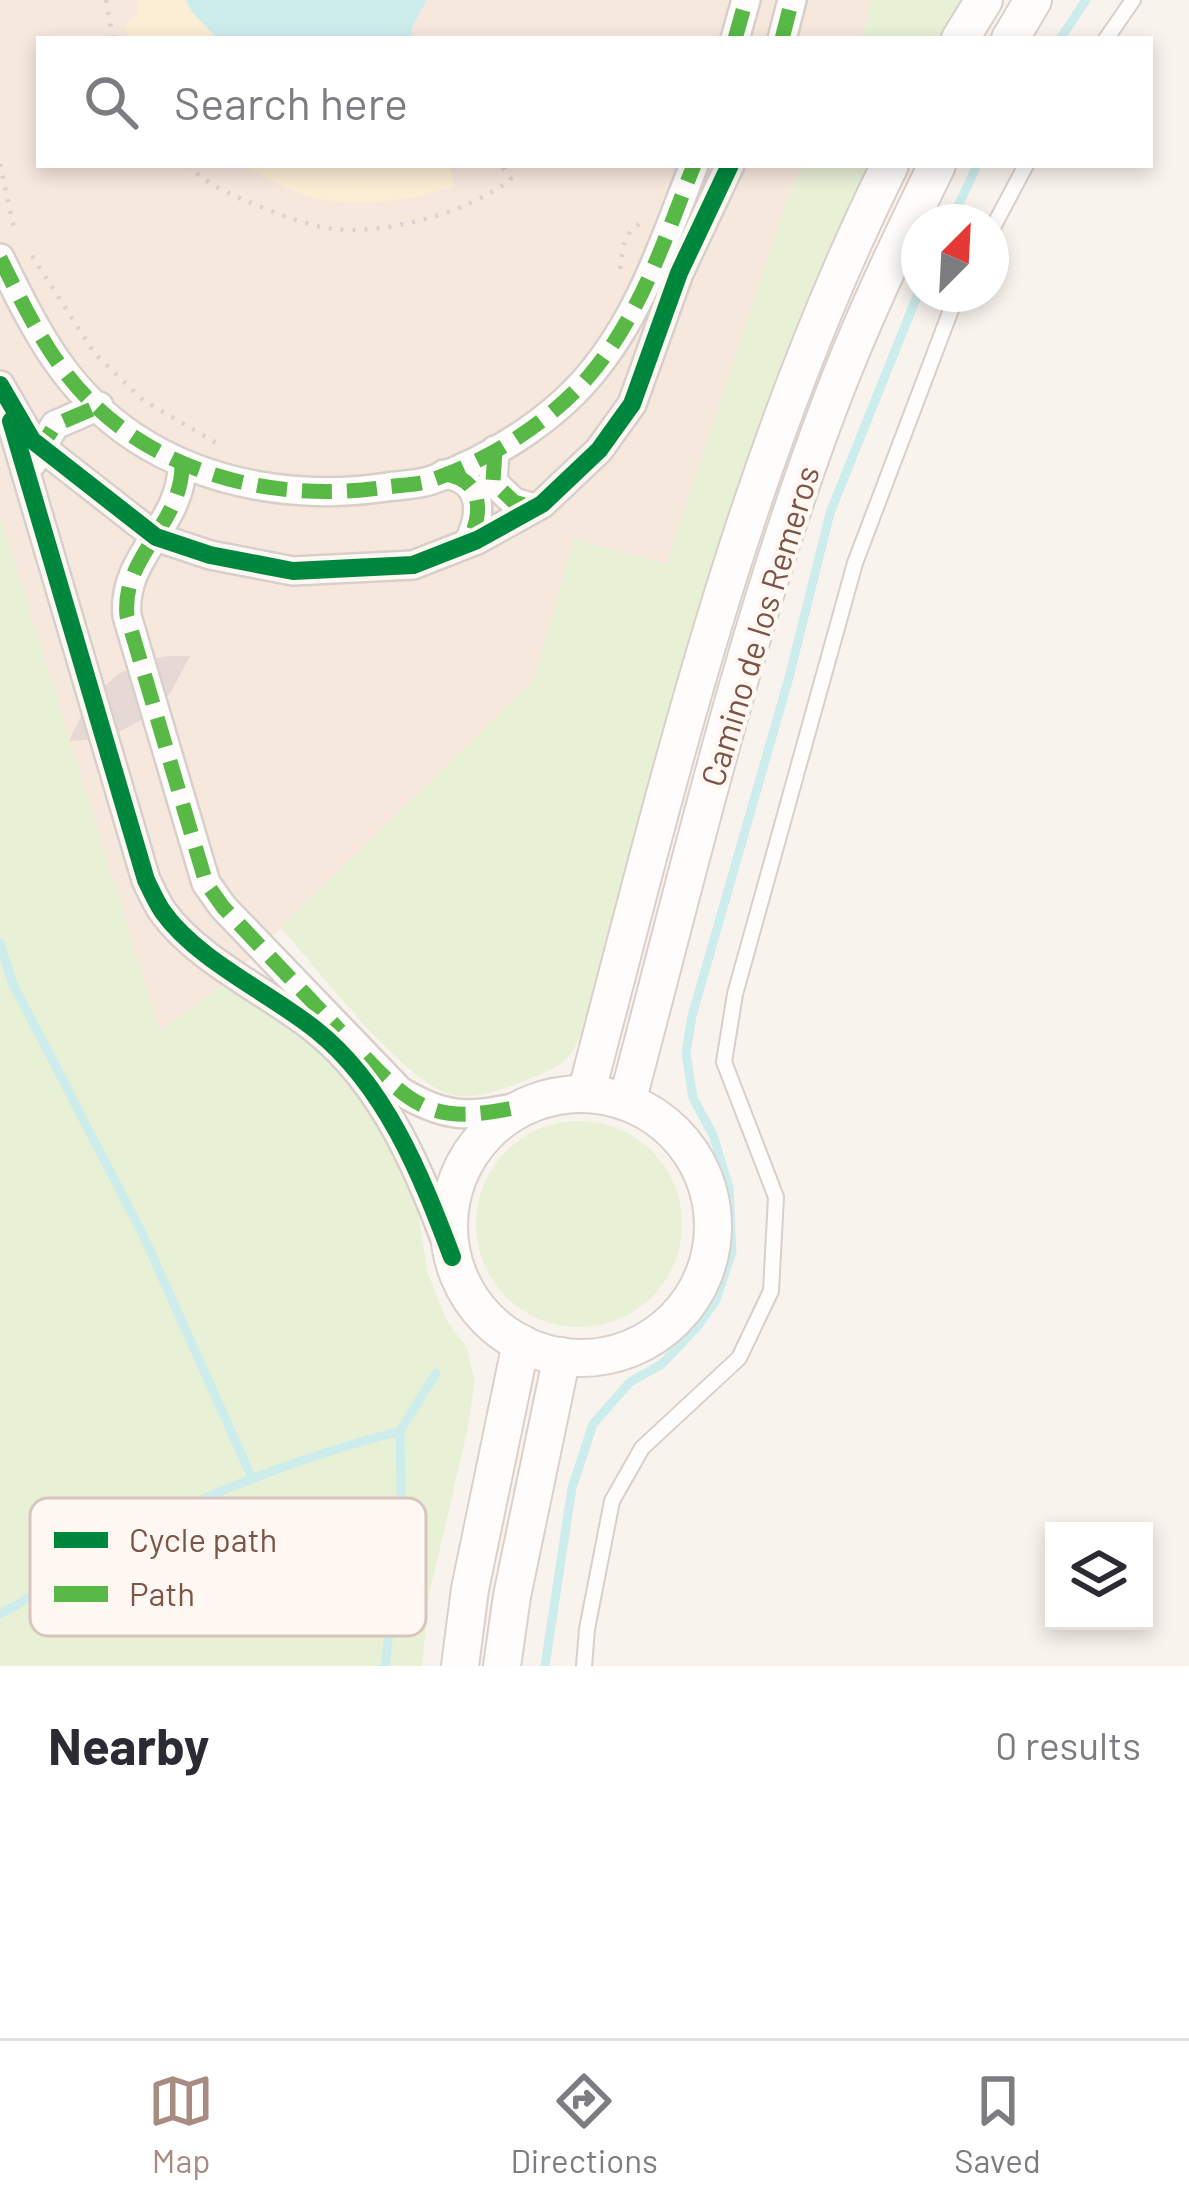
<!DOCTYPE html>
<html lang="en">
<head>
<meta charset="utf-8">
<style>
  body { margin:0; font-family:Barlow,sans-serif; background:#f7f7f7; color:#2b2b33 }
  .controls { position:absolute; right:36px; bottom:36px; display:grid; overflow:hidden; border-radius:0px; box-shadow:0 6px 18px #0003 }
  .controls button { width:108px; height:108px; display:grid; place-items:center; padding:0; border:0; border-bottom:3px solid #e1e1e2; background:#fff; color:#2b2b33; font:60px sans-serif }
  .compass { position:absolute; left:901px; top:204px; width:108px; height:108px; border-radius:50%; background:#fff; box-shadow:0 6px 18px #0003; rotate:24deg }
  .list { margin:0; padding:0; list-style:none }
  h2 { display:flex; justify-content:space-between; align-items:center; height:156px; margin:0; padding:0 48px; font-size:51px }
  h2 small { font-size:39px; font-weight:400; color:#7c7c81 }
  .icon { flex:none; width:66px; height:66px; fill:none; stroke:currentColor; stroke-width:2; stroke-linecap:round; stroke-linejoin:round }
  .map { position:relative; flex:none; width:1189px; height:1666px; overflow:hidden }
  .search { position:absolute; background:#fff; box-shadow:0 6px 18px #0003; left:36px; right:36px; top:36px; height:132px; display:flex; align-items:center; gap:30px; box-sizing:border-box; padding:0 42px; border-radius:0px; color:#7c7c81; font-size:45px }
  .sheet { height:372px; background:#fff }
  nav { display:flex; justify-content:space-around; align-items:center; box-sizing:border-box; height:168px; border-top:3px solid #e1e1e2; background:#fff; font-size:33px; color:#7c7c81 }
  nav a { display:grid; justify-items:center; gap:6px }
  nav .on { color:#a88c82 }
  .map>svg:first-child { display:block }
</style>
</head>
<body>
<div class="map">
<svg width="1189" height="1666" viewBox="0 0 1189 1666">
  <rect width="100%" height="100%" fill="#f9f3ed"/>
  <path fill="#f6e8dd" d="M0,0H873L862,39H39V165H804L790,192L667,565L574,540L534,680L225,983L160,1032L0,516Z"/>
  <g fill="#e8f0d6">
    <path d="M873,0H965L940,39H862Z"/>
    <path d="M804,165H872L783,361L731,505L584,1027C570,1063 560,1067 526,1080C506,1088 475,1100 453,1095C406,1086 316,967 281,928L534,680L574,539L667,564L790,192Z"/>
    <path d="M0,516L160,1032L225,983L273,1014L314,1047L360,1095L413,1182L428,1274L447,1321L467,1348L475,1381L467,1432L429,1595L422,1666H0Z"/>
    <circle cx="579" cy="1224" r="103"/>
  </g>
  <g fill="#fceed5">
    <path d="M136,0H186L191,11L218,39H129L125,25L139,12Z"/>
    <path d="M241,165H449L455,186C409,201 350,210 302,194C281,187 261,174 241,165Z"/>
  </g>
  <path fill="#cdedec" d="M186,0H427L412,27L411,39H218L191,11Z"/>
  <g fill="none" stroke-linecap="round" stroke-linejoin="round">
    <g stroke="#cdedec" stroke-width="9">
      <path d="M1060,39L1086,0"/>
      <path d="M951,222L977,165"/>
      <path d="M0,943L12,982L144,1237L252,1478"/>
      <path d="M0,1614C44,1592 83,1561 126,1537C212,1490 305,1456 400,1431"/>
      <path d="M385,1666L402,1532L400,1431L436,1373"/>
      <path d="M545,1666L572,1488L593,1424L630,1382L662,1364L698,1326L716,1300L732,1252L729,1187L713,1135L693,1098L686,1053L692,1016L788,681L830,513L919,291"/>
    </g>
  </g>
  <path fill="#e6d9d4" d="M168,656H190L170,694L138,722L108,738L69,741L88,701L117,675L147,660Z"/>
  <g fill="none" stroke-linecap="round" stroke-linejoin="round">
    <defs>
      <g id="service">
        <path d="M1106,39L1133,0"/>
        <path d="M991,231L1026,165"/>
        <path d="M584,1666L587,1629L612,1501L642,1448L739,1358L771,1291L776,1197L724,1062L735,994L855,563L957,294"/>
      </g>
      <g id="minor">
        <path d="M735,39L746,0"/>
        <path d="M782,39L792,0"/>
        <path d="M0,258C36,331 64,390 134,437C208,486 301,500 387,487C401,485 418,485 432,480C489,460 550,422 589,376C641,315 665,238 694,165"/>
        <path d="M0,385L32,440L156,537L210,555L293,571L413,565L477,540L542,504L599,450L632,404L679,273L730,165"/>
        <path d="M10,419L146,880C151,890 156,902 163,912C197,960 270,993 316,1030C386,1086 421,1175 452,1257"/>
        <path d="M495,450L493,482L514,502L534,508"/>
        <path d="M33,462L55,425L99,406"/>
        <path d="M182,465C182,525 121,556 127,616L206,883L223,907L400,1091C448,1120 470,1117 523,1106"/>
        <path d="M444,474C484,479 483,514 468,543"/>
      </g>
      <g id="secondary">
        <path d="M960,39L984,0"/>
        <path d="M1010,39L1033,0"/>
        <path d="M586,1094C669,779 744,459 890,165"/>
        <circle cx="581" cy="1226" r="132"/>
        <path d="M627,1102C689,870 744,632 829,407C860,324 898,245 937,165"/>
        <path d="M460,1666L470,1589L521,1343"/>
        <path d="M502,1666L512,1596L562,1356"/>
      </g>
    </defs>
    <use href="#service" stroke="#d9cfca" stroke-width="18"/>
    <use href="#minor" stroke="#d9cfca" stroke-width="32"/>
    <use href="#secondary" stroke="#dad0cb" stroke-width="40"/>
    <g stroke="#dcd1ce" stroke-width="4.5" stroke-dasharray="3 9" stroke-linecap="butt">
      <path d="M106,0L113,39"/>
      <path d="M0,164L15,233"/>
      <path d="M188,165C202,181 224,191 244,200C271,211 304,225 333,229C386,235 470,212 511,179L501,165"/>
      <path d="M32,256L95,354L143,400L218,444"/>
      <path d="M620,269C623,249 622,234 641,223"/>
    </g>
    <use href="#service" stroke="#fefdfc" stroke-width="14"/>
    <use href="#minor" stroke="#fefdfc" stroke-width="27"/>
    <use href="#secondary" stroke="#fefdfc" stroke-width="36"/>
    <g stroke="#58b947" stroke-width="15" stroke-dasharray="30 15" stroke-linecap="butt">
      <path d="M735,39L746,0"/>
      <path d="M782,39L792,0"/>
      <path d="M0,258C36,331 64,390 134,437C208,486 301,500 387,487C401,485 418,485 432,480C489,460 550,422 589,376C641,315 665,238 694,165"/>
      <path d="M495,450L493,482L514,502L534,508"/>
      <path d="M36,455L55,425L99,406"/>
      <path d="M182,465C182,525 121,556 127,616L206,883L223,907L340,1031"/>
      <path d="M444,474C484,479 483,514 468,543"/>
      <path d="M365,1057C421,1117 444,1123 523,1106"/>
    </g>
    <defs>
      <g id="cycleway">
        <path d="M0,385L32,440L156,537L210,555L293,571L413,565L477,540L542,504L599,450L632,404L679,273L730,165"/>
        <path d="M11,421L146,880C151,890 156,902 163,912C197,960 270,993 316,1030C386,1086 421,1175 452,1257"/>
      </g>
    </defs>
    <use href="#cycleway" stroke="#fff7f1" stroke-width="26"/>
    <use href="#cycleway" stroke="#00873e" stroke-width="18"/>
  </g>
  <g text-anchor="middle" stroke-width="9" stroke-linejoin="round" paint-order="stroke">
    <g font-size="33" fill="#7c5448" stroke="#fff7f1">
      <text transform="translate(760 626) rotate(-73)" y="12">Camino de los Remeros</text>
    </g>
  </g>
  <rect x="30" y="1498" width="396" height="138" rx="18" fill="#fff7f1" stroke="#d8c6be" stroke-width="3"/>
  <rect x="54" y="1532" width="54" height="16" fill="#00873e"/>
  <rect x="54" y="1586" width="54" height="16" fill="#58b947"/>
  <g font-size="33" fill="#7c5448">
    <text x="129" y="1552">Cycle path</text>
    <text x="129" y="1606">Path</text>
  </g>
</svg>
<div class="controls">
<button><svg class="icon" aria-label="layers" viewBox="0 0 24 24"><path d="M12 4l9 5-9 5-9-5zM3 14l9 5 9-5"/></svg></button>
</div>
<svg class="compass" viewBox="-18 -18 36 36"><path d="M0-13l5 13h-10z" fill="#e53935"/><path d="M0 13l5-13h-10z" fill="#7c7c81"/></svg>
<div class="search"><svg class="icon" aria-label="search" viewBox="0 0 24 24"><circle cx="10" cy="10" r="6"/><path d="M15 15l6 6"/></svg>Search here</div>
</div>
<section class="sheet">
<h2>Nearby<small>0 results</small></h2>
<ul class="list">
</ul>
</section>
<nav>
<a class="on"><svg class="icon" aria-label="map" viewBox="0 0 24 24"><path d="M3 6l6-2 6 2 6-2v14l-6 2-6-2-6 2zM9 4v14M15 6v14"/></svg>Map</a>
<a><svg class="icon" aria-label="directions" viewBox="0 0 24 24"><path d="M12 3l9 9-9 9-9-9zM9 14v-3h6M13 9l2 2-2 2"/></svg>Directions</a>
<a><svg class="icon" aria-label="saved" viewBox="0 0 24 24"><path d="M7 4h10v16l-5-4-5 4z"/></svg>Saved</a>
</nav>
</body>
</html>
